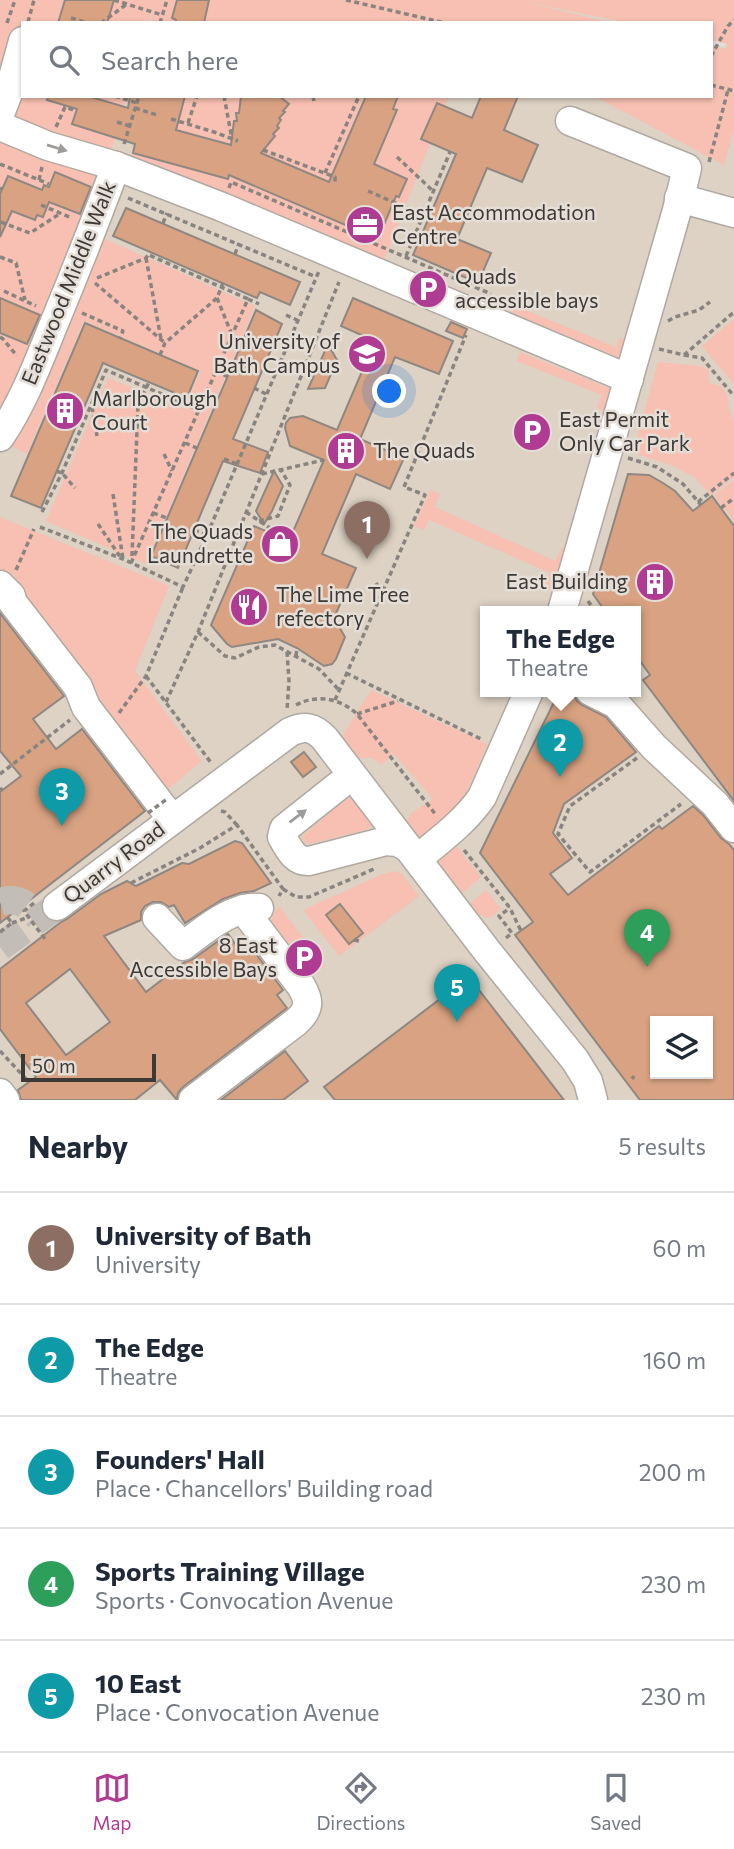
<!DOCTYPE html>
<html lang="en">
<head>
<meta charset="utf-8">
<style>
  body { margin:0; font-family:Commissioner,sans-serif; background:#f2f2f3; color:#1f2937 }
  .controls { position:absolute; right:21px; bottom:21px; display:grid; overflow:hidden; border-radius:0px; box-shadow:0 2px 5px #0004 }
  .controls button { width:63px; height:63px; display:grid; place-items:center; padding:0; border:0; border-bottom:2px solid #e0e1e3; background:#fff; color:#1f2937; font:35px sans-serif }
  .scale { position:absolute; left:21px; bottom:18px; width:135px; box-sizing:border-box; padding-left:7px; border:4px solid #3c3936; border-top:0; font-size:19px; line-height:24px; white-space:nowrap; color:#3c3936; -webkit-text-stroke:5px #e5ded7; paint-order:stroke }
  .you { position:absolute; left:390px; top:392px; width:24px; height:24px; margin:-18px; border:5px solid #fff; border-radius:50%; background:#1a73e8; box-shadow:0 0 0 10px #1a73e833 }
  .badge { display:grid; place-items:center; width:46px; height:46px; border-radius:50%; background:#af3b93; color:#fff; font-size:23px; font-weight:700 }
  .pin { position:absolute; translate:-50% -58px; filter:drop-shadow(0 2px 4px #0008) }
  .pin::after { content:''; position:absolute; top:37px; width:24px; height:21px; background:inherit; clip-path:polygon(0 0,100% 0,50% 100%) }
  .popup { position:absolute; left:480px; top:606px; width:161px; height:91px; box-sizing:border-box; display:grid; place-content:center; border-radius:0px; background:#fff; filter:drop-shadow(0 2px 5px #0005); font-size:23px; white-space:nowrap; color:#747a83 }
  .popup b { font-size:26px; color:#1f2937 }
  .popup::after { content:''; position:absolute; left:50%; top:100%; margin-left:-14px; border:14px solid transparent; border-top-color:#fff }
  .list { margin:0; padding:0; list-style:none }
  h2 { display:flex; justify-content:space-between; align-items:center; height:91px; margin:0; padding:0 28px; font-size:30px }
  h2 small { font-size:23px; font-weight:400; color:#747a83 }
  .list li { display:grid; grid-template-columns:46px 1fr auto; gap:21px; align-items:center; box-sizing:border-box; height:112px; padding:0 28px; border-top:2px solid #e0e1e3 }
  .list b { display:block; font-size:26px; white-space:nowrap }
  .list p { margin:0; font-size:23px; white-space:nowrap; color:#747a83 }
  .list em { font-size:23px; font-style:normal; color:#747a83 }
  .icon { flex:none; width:38px; height:38px; fill:none; stroke:currentColor; stroke-width:2; stroke-linecap:round; stroke-linejoin:round }
  .map { position:relative; flex:none; width:734px; height:1100px; overflow:hidden }
  .search { position:absolute; background:#fff; box-shadow:0 2px 5px #0004; left:21px; right:21px; top:21px; height:77px; display:flex; align-items:center; gap:18px; box-sizing:border-box; padding:0 24px; border-radius:0px; color:#747a83; font-size:26px }
  .sheet { height:651px; background:#fff }
  nav { display:flex; justify-content:space-around; align-items:center; box-sizing:border-box; height:98px; border-top:2px solid #e0e1e3; background:#fff; font-size:19px; color:#747a83 }
  nav a { display:grid; justify-items:center; gap:4px }
  nav .on { color:#af3b93 }
  .map>svg:first-child { display:block }
</style>
</head>
<body>
<div class="map">
<svg width="734" height="1100" viewBox="0 0 734 1100">
  <rect width="100%" height="100%" fill="#e5ded7"/>
  <path fill="#ddd2c4" fill-rule="evenodd" d="M0,0H526L623,23H23V96H711V44L724,47L734,26V1100H0ZM485,611H635V691H485ZM655,1021H708V1074H655Z"/>
  <g fill="#f7c0b2">
    <path d="M0,0H734V128L724,165L594,96H711V46L726,49L728,44L711,40V23H627L518,0L611,23H151L153,7L148,23H23V96H127L103,181L0,421Z"/>
    <path d="M140,96H449L382,265L131,157Z"/>
    <path d="M103,238L255,306L146,564L46,521L108,378L184,408L201,371L84,321L27,454L10,445Z"/>
    <path d="M515,306L616,347L620,338L629,341L620,364L612,361L613,355L511,315Z"/>
    <path d="M734,319V384L702,346Z"/>
    <path d="M520,352L616,391L608,412L597,408L602,395L517,361Z"/>
    <path d="M658,362L699,366L708,369L709,383L721,386L727,394L729,409L734,423V477L711,495L694,477L671,465L633,453Z"/>
    <path d="M734,480V521L714,495Z"/>
    <path d="M430,490L440,494L435,507L555,561L562,547L573,551L554,592L544,588L550,573L429,520L424,530L414,526Z"/>
    <path d="M0,517L169,586L135,671L202,761L167,790L103,710L0,569Z"/>
    <path d="M371,690L487,744C476,772 460,814 435,832C431,835 424,836 419,837L411,832L406,823L410,814L433,799L394,754L381,765L372,758H355L341,738Z"/>
    <path d="M352,797L372,823L371,827L366,830L309,844L305,842L302,838L304,835L346,798Z"/>
    <path d="M453,842L481,877L460,895C450,883 440,873 440,857Z"/>
    <path d="M395,871L402,874L419,896L339,956L303,910L380,875Z"/>
    <path d="M486,890L501,909L491,917L485,918L467,906Z"/>
    <path d="M279,906L325,966L323,968L300,940L288,950C277,934 263,924 279,906Z"/>
  </g>
  <g fill="#d9a383" stroke="#8f8782" stroke-width="2" fill-rule="evenodd">
    <path d="M65,0H114L107,23H58Z"/>
    <path d="M177,0H209L204,23H176V20L172,18Z"/>
    <path d="M48,96H88L128,108L130,96H185L176,130L231,145L234,121H237L236,113H239L241,96H279L289,104L283,111L285,112L279,118L281,120L277,126L279,128L273,134L275,136L261,153L329,182L366,96H398L393,109L397,110L374,164L407,179L399,197L396,196L378,239L229,175L228,179L133,153L135,144L72,124L77,109L47,100Z"/>
    <path d="M481,96H518L504,130L538,145L522,182L487,168L457,239L491,253L478,283L413,255L456,154L421,139L437,103L472,118Z"/>
    <path d="M55,172L91,187L80,214L49,202L43,217L37,215L35,220L12,211L0,237V194L8,176L42,190L44,185L49,187Z"/>
    <path d="M126,208L300,282L290,305L260,292L257,298L113,236Z"/>
    <path d="M0,298L40,315L27,344L0,333Z"/>
    <path d="M353,298L453,341L439,374L395,357L360,439L404,458L390,489L356,474L322,554L356,568L334,618L345,637L336,659L332,664L324,666L297,648L278,639L232,647L227,644L211,625L254,526L289,541L324,460L290,446L285,428L286,423L290,418L303,416L337,430L375,341L341,326Z"/>
    <path d="M256,310L282,324L233,439L268,452L260,473L223,461L178,568L151,556Z"/>
    <path d="M451,322L467,329L463,338L446,331Z"/>
    <path d="M85,323L198,371L187,398L103,363L41,508L11,496Z"/>
    <path d="M328,344L337,360L325,388L308,389Z"/>
    <path d="M274,471L283,486L272,511L264,524L256,511Z"/>
    <path d="M628,474L649,475L663,483L675,491L693,511L712,496L734,526V801L643,680L650,675L635,654V611H605L593,594Z"/>
    <path d="M0,613L64,696L33,719L56,749L82,729L145,811L0,923V792L21,776L0,751Z"/>
    <path d="M563,691L574,695L577,701L582,705L606,717L636,752L564,804L553,833L572,858L550,874L568,895L659,826L662,829L693,806L703,815L721,838L729,844L734,850V1100H640L515,935L533,922L480,853L558,694ZM655,1021H708V1074H655Z"/>
    <path d="M304,752L316,767L303,777L291,762Z"/>
    <path d="M235,841L242,843L271,883L254,891L240,893L223,899L185,923L174,905L169,907L161,902H153L145,906L141,912V920L104,936L146,992L185,962L193,959L228,934L236,945L244,938L283,990L277,995L287,1008L183,1087L178,1093L177,1100L160,1080L135,1100H21L18,1090L36,1077L0,1029V969L61,922L67,919L101,894L127,881L136,886L182,863L189,864ZM70,969L110,1022L66,1055L26,1003Z"/>
    <path d="M340,904L363,933L349,944L326,915Z"/>
    <path d="M469,977L564,1100H335L324,1087Z"/>
    <path d="M285,1051L308,1081L283,1100H221Z"/>
  </g>
  <g fill="none" stroke-linecap="round" stroke-linejoin="round">
    <g stroke="#c3bdb7" stroke-width="28" stroke-dasharray="28 14" stroke-linecap="butt">
      <path d="M0,902C18,896 28,905 39,918"/>
      <path d="M0,947L57,906"/>
    </g>
    <defs>
      <g id="minor">
        <path d="M0,114L10,88L23,41"/>
        <path d="M0,126L48,146L116,166L222,207L629,379"/>
        <path d="M679,198L734,213"/>
        <path d="M0,437C23,403 38,363 53,326C75,273 96,220 116,166"/>
        <path d="M0,585L11,596L13,603L78,687L86,707L172,819"/>
        <path d="M562,611L677,210L687,168L570,121"/>
        <path d="M590,691L616,704L654,747L715,804L734,828"/>
        <path d="M352,775L284,829L282,837C289,848 294,862 309,861L386,841L397,842L407,847"/>
        <path d="M417,859C440,840 465,822 482,797L529,691"/>
        <path d="M57,906L290,732C305,725 314,727 325,739L487,951L575,1060L588,1081L593,1100"/>
        <path d="M157,918L183,946C202,931 234,905 259,908"/>
        <path d="M0,1093L5,1100"/>
        <path d="M193,1100L296,1022C310,1009 310,1001 301,986L243,909"/>
      </g>
    </defs>
    <use href="#minor" stroke="#b0a9a2" stroke-width="31"/>
    <g stroke="#89847f" stroke-width="3.5" stroke-dasharray="5 3.5" stroke-linecap="butt">
      <path d="M114,0L162,15"/>
      <path d="M346,0L445,23"/>
      <path d="M71,18L88,23"/>
      <path d="M28,22L34,0"/>
      <path d="M7,23L15,0"/>
      <path d="M101,23L127,4"/>
      <path d="M160,23L167,0"/>
      <path d="M711,56L728,26L734,20"/>
      <path d="M711,85L734,91"/>
      <path d="M115,96L137,103"/>
      <path d="M224,96L232,139"/>
      <path d="M313,96L314,102"/>
      <path d="M135,108L157,115"/>
      <path d="M171,119L214,132L238,141"/>
      <path d="M117,122L130,126"/>
      <path d="M188,123L197,96"/>
      <path d="M56,127L65,107L76,111"/>
      <path d="M124,144L139,96"/>
      <path d="M263,150L335,177V185"/>
      <path d="M397,157L433,191"/>
      <path d="M709,162L728,90"/>
      <path d="M0,164L49,184"/>
      <path d="M325,173L359,96"/>
      <path d="M39,180L42,167"/>
      <path d="M0,188L2,189"/>
      <path d="M229,188L231,182L491,294"/>
      <path d="M368,191L423,215"/>
      <path d="M128,198L316,277"/>
      <path d="M41,205L72,218"/>
      <path d="M1,222L30,233L61,213"/>
      <path d="M163,223L167,213"/>
      <path d="M235,254L239,243"/>
      <path d="M406,256L450,152"/>
      <path d="M0,257L16,263L25,300"/>
      <path d="M146,258L161,339"/>
      <path d="M97,278L146,258L150,252"/>
      <path d="M95,283L165,343"/>
      <path d="M4,291L36,306"/>
      <path d="M217,298L232,335"/>
      <path d="M248,299L259,304"/>
      <path d="M82,313L123,331L120,339"/>
      <path d="M286,315L297,320"/>
      <path d="M668,321L675,317L699,310L710,302"/>
      <path d="M0,337L3,339L17,356"/>
      <path d="M659,349L684,355L734,312"/>
      <path d="M160,355L165,343L217,298L223,283"/>
      <path d="M684,355L702,358L734,396"/>
      <path d="M216,371L228,377"/>
      <path d="M254,388L266,394"/>
      <path d="M92,407L97,436"/>
      <path d="M185,443L197,448"/>
      <path d="M164,454L172,471"/>
      <path d="M628,458L657,467L683,484L701,505"/>
      <path d="M224,459L237,464"/>
      <path d="M56,471L62,473L75,488"/>
      <path d="M262,474L324,460"/>
      <path d="M113,494L123,559"/>
      <path d="M698,502L734,473"/>
      <path d="M721,508L734,498"/>
      <path d="M42,512L62,473L106,370L199,410"/>
      <path d="M246,512L289,541"/>
      <path d="M153,513L167,518"/>
      <path d="M259,521L278,516L290,485L281,470"/>
      <path d="M98,524L121,558"/>
      <path d="M40,527L123,559L183,587L207,535L319,271"/>
      <path d="M194,530L207,535"/>
      <path d="M132,556L138,405L149,382"/>
      <path d="M131,563L248,299L149,255"/>
      <path d="M16,570L34,529"/>
      <path d="M376,583L382,592"/>
      <path d="M588,601L595,611"/>
      <path d="M198,632L225,656L235,658L259,647L275,645L319,669L339,690"/>
      <path d="M287,652L289,681L287,710"/>
      <path d="M296,656L297,648"/>
      <path d="M346,673L483,740"/>
      <path d="M146,676L212,764"/>
      <path d="M335,700L425,495L404,487L466,335"/>
      <path d="M166,702L198,632L339,282"/>
      <path d="M296,705C316,694 340,698 357,714L436,815"/>
      <path d="M119,713L146,676L183,587"/>
      <path d="M357,714L398,701"/>
      <path d="M637,758L570,806L558,834L590,872L681,804"/>
      <path d="M0,774L70,720"/>
      <path d="M0,788L2,790"/>
      <path d="M221,811L225,812L237,825"/>
      <path d="M464,850L510,908L521,931"/>
      <path d="M131,883L200,848L237,825L283,889L279,896"/>
      <path d="M283,889L296,897H309L374,869"/>
      <path d="M34,903L24,911L45,939"/>
      <path d="M12,923L29,917"/>
      <path d="M0,932L12,923L7,917"/>
      <path d="M506,938L512,933L499,916L510,908"/>
      <path d="M354,940L359,941"/>
      <path d="M0,1051L29,1082"/>
      <path d="M632,1079L634,1076"/>
    </g>
    <use href="#minor" stroke="#fff" stroke-width="28"/>
    <path stroke="#89847f" stroke-width="3.5" stroke-dasharray="5 3.5" stroke-linecap="butt" d="M148,813L167,799"/>
  </g>
  <defs><path id="oneway-solid" d="M-6-.8H1V-3.2L6.5 0L1 3.2V.8H-6Z" transform="scale(1.75)"/></defs>
  <g fill="#9e9c9a">
    <use href="#oneway-solid" transform="translate(57 148) rotate(17)"/>
    <use href="#oneway-solid" transform="translate(298 816) rotate(-37)"/>
  </g>
  <defs>
    <symbol id="office-disc" viewBox="-11 -11 22 22"><circle r="9.5" fill="#af3b93" stroke="#e5ded7"/><path d="M-6-3h4V-5.5h4V-3h4V5H-6ZM-1-4.5V-3h2v-1.5ZM-6 0V1H6V0Z" fill="#fff"/></symbol>
    <symbol id="parking-disc" viewBox="-11 -11 22 22"><circle r="9.5" fill="#af3b93" stroke="#e5ded7"/><path d="M-3.5-5.5H1a3.5 3.5 0 0 1 0 7H-1V5.5H-3.5ZM-1-3.4V-.6H.8a1.4 1.4 0 0 0 0-2.8Z" fill="#fff"/></symbol>
    <symbol id="university-disc" viewBox="-11 -11 22 22"><circle r="9.5" fill="#af3b93" stroke="#e5ded7"/><path d="M0-5L7-2L0 1L-7-2ZM-4 1L0 2.5L4 1V4Q0 6-4 4Z" fill="#fff"/></symbol>
    <symbol id="building-disc" viewBox="-11 -11 22 22"><circle r="9.5" fill="#af3b93" stroke="#e5ded7"/><path d="M-4-6H4V6H1V3H-1V6H-4ZM-2.5-4.3h1.7v1.8h-1.7ZM.8-4.3h1.7v1.8H.8ZM-2.5-1h1.7V.8h-1.7ZM.8-1h1.7V.8H.8Z" fill="#fff"/></symbol>
    <symbol id="shop-disc" viewBox="-11 -11 22 22"><circle r="9.5" fill="#af3b93" stroke="#e5ded7"/><path d="M-5-2.5h2.3a2.7 3.5 0 0 1 5.4 0H5L5.5 6h-11ZM-1.5-2.5h3a1.5 2.3 0 0 0-3 0Z" fill="#fff"/></symbol>
    <symbol id="restaurant-disc" viewBox="-11 -11 22 22"><circle r="9.5" fill="#af3b93" stroke="#e5ded7"/><path d="M-5-6h1v4h1v-4h1v4h1v-4h1v5L-1.5 .5V6h-2V.5L-5-1ZM5-6V6H3V1.5H1.5Q1.5-4 5-6Z" fill="#fff"/></symbol>
  </defs>
  <g fill-rule="evenodd">
    <use href="#office-disc" x="343" y="203" width="44" height="44"/>
    <use href="#parking-disc" x="406" y="267" width="44" height="44"/>
    <use href="#university-disc" x="345" y="332" width="44" height="44"/>
    <use href="#building-disc" x="43" y="389" width="44" height="44"/>
    <use href="#parking-disc" x="510" y="410" width="44" height="44"/>
    <use href="#building-disc" x="324" y="429" width="44" height="44"/>
    <use href="#shop-disc" x="258" y="522" width="44" height="44"/>
    <use href="#building-disc" x="633" y="560" width="44" height="44"/>
    <use href="#restaurant-disc" x="227" y="585" width="44" height="44"/>
    <use href="#parking-disc" x="282" y="936" width="44" height="44"/>
  </g>
  <g text-anchor="middle" stroke-width="5" stroke-linejoin="round" paint-order="stroke">
    <g font-size="21" fill="#3c3936" stroke="#e5ded7" text-anchor="start">
      <text x="392" y="220">East Accommodation<tspan x="392" dy="24">Centre</tspan></text>
      <text x="455" y="284">Quads<tspan x="455" dy="24">accessible bays</tspan></text>
      <text x="340" y="349" text-anchor="end">University of<tspan x="340" dy="24">Bath Campus</tspan></text>
      <text x="92" y="406">Marlborough<tspan x="92" dy="24">Court</tspan></text>
      <text x="559" y="427">East Permit<tspan x="559" dy="24">Only Car Park</tspan></text>
      <text x="373" y="458">The Quads</text>
      <text x="253" y="539" text-anchor="end">The Quads<tspan x="253" dy="24">Laundrette</tspan></text>
      <text x="628" y="589" text-anchor="end">East Building</text>
      <text x="276" y="602">The Lime Tree<tspan x="276" dy="24">refectory</tspan></text>
      <text x="277" y="953" text-anchor="end">8 East<tspan x="277" dy="24">Accessible Bays</tspan></text>
    </g>
    <g font-size="21" fill="#3c3936" stroke="#e5ded7">
      <text transform="translate(69 283) rotate(-68)" y="7">Eastwood Middle Walk</text>
      <text transform="translate(114 863) rotate(-37)" y="7">Quarry Road</text>
    </g>
  </g>
</svg>
<div class="controls">
<button><svg class="icon" aria-label="layers" viewBox="0 0 24 24"><path d="M12 4l9 5-9 5-9-5zM3 14l9 5 9-5"/></svg></button>
</div>
<div class="scale">50 m</div>
<div class="you"></div>
<div class="pin badge" style="left:367px;top:559px;background:#8d6e63">1</div>
<div class="pin badge" style="left:560px;top:777px;background:#0f9aa8">2</div>
<div class="popup"><b>The Edge</b>Theatre</div>
<div class="pin badge" style="left:62px;top:826px;background:#0f9aa8">3</div>
<div class="pin badge" style="left:647px;top:967px;background:#2e9e5b">4</div>
<div class="pin badge" style="left:457px;top:1022px;background:#0f9aa8">5</div>
<div class="search"><svg class="icon" aria-label="search" viewBox="0 0 24 24"><circle cx="10" cy="10" r="6"/><path d="M15 15l6 6"/></svg>Search here</div>
</div>
<section class="sheet">
<h2>Nearby<small>5 results</small></h2>
<ul class="list">
<li><span class="badge" style="background:#8d6e63">1</span><div><b>University of Bath</b><p>University</p></div><em>60 m</em></li>
<li><span class="badge" style="background:#0f9aa8">2</span><div><b>The Edge</b><p>Theatre</p></div><em>160 m</em></li>
<li><span class="badge" style="background:#0f9aa8">3</span><div><b>Founders' Hall</b><p>Place · Chancellors' Building road</p></div><em>200 m</em></li>
<li><span class="badge" style="background:#2e9e5b">4</span><div><b>Sports Training Village</b><p>Sports · Convocation Avenue</p></div><em>230 m</em></li>
<li><span class="badge" style="background:#0f9aa8">5</span><div><b>10 East</b><p>Place · Convocation Avenue</p></div><em>230 m</em></li>
</ul>
</section>
<nav>
<a class="on"><svg class="icon" aria-label="map" viewBox="0 0 24 24"><path d="M3 6l6-2 6 2 6-2v14l-6 2-6-2-6 2zM9 4v14M15 6v14"/></svg>Map</a>
<a><svg class="icon" aria-label="directions" viewBox="0 0 24 24"><path d="M12 3l9 9-9 9-9-9zM9 14v-3h6M13 9l2 2-2 2"/></svg>Directions</a>
<a><svg class="icon" aria-label="saved" viewBox="0 0 24 24"><path d="M7 4h10v16l-5-4-5 4z"/></svg>Saved</a>
</nav>
</body>
</html>
